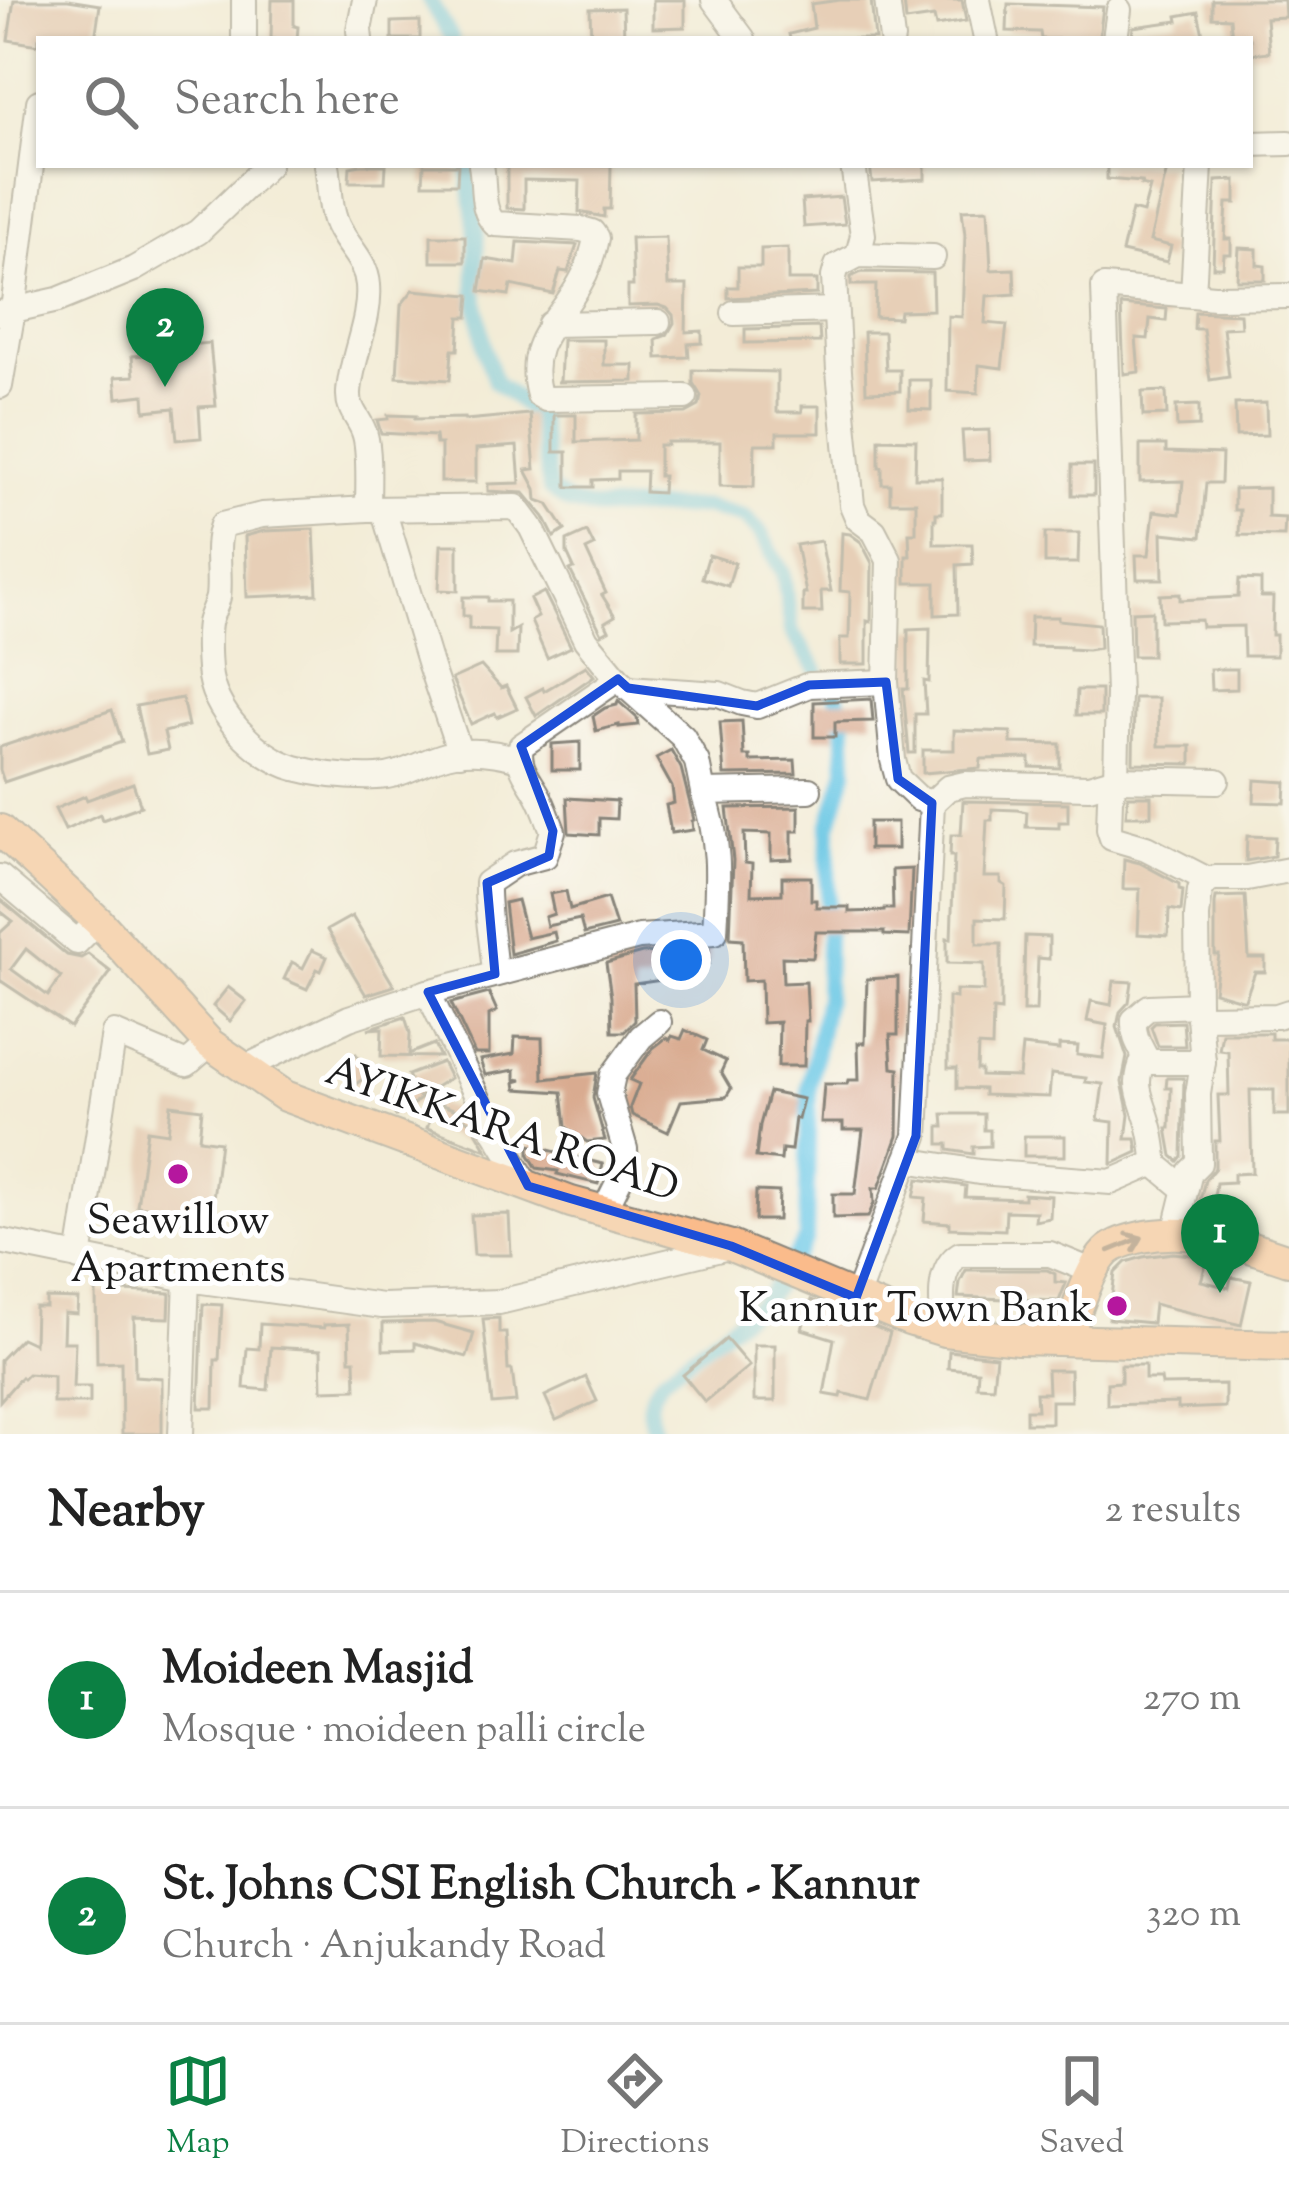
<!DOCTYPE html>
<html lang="en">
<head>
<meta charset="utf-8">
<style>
  body { margin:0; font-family:"Sorts Mill Goudy",serif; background:#f6f6f6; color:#222 }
  .you { position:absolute; left:681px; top:960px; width:42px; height:42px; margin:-30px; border:9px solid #fff; border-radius:50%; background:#1a73e8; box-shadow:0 0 0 18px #1a73e833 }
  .badge { display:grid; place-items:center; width:78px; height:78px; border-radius:50%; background:#0b8043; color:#fff; font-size:39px; font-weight:700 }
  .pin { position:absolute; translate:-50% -99px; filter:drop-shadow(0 3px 6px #0008) }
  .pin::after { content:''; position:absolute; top:63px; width:42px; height:36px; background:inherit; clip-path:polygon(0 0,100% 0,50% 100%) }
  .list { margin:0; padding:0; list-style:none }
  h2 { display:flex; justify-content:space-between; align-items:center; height:156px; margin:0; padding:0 48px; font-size:51px }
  h2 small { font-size:39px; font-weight:400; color:#767676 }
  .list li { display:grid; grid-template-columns:78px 1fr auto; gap:36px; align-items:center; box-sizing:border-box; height:216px; padding:0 48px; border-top:3px solid #e0e0e0 }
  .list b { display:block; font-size:45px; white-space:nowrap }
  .list p { margin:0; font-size:39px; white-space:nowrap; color:#767676 }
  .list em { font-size:39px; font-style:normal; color:#767676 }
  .icon { flex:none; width:66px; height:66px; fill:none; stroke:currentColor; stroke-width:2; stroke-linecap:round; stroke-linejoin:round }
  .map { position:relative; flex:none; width:1289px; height:1434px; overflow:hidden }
  .search { position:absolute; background:#fff; box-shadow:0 3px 9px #0004; left:36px; right:36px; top:36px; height:132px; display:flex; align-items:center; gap:30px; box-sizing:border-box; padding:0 42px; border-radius:0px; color:#767676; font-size:45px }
  .sheet { height:588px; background:#fff }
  nav { display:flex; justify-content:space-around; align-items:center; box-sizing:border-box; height:168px; border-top:3px solid #e0e0e0; background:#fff; font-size:33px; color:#767676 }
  nav a { display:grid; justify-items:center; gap:6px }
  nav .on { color:#0b8043 }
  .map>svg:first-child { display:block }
</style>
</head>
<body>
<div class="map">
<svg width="1289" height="1434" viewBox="0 0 1289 1434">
  <rect width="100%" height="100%" fill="#fff"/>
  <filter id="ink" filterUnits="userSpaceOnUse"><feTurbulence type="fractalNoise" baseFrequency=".00833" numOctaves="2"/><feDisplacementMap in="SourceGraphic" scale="24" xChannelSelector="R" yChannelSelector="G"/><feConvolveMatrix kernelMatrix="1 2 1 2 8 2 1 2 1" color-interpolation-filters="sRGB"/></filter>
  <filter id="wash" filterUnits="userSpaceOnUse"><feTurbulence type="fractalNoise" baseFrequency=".004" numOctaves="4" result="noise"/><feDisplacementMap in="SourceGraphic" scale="48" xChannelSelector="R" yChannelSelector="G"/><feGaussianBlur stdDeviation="2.7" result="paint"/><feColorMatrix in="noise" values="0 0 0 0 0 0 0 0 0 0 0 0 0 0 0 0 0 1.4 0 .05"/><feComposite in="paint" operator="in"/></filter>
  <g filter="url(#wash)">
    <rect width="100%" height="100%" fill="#f3ecd7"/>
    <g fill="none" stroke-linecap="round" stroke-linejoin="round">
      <g stroke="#63c4e2" stroke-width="16">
        <path d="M429,0L452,39"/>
        <path d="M468,165L477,236L475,290L485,351L495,382L538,416L550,490L569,503L595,509L706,507L744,517L760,532L783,573L792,632L817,670"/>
        <path d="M656,1434C645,1409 647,1396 665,1376L767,1298L806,1239L809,1087L826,998L829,826L846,770L844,711L834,692"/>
      </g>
    </g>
    <g id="blocks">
      <g fill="#d9ab90" fill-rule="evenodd">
        <path d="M14,0H68L100,5L95,39H39V45L8,40Z"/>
        <path d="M272,0H294V26L298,27L297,39H271Z"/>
        <path d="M653,0H685V27L653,28Z"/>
        <path d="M840,0H871L875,39H790L789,34L814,28L811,4Z"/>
        <path d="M904,0H962L966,21L936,26L934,17L906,21Z"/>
        <path d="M1212,0H1284L1285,17L1266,18L1269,52L1250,54V39H1232L1230,18L1212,17Z"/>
        <path d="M1008,4L1103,7L1099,39H1041L1040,32L1007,31Z"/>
        <path d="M623,8L624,39H591L590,9Z"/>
        <path d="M1198,12L1204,39H1132L1133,27L1178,21L1177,16Z"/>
        <path d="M420,21V39H392V22Z"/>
        <path d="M361,165H386L385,182H349L350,167Z"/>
        <path d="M424,165H458L457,184H423Z"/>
        <path d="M507,165H611L610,209H604V217L579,212L580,181L524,180V209L507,208Z"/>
        <path d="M870,165H925V179L872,182Z"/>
        <path d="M1107,165H1168L1150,241L1171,246L1167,262L1122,252L1132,210L1143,213L1150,187L1141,185L1142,182L1107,179Z"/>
        <path d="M1236,180V203H1227L1225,239H1231V254H1224L1223,267H1213L1216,181Z"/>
        <path d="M841,197L845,224L804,227L802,200Z"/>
        <path d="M988,209L991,270L1014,269L1015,294L987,296L985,323L1007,325L1002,368L979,365L978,393L947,391L948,316L962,317L965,235L962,210Z"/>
        <rect x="431" y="236" width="34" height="26"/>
        <path d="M666,237L668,285H687L686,332L702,331V343L688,344L689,357L657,358L656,339L667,335L674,323L673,315L667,308L658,305L628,306V286H633L631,238Z"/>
        <path d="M518,242L577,245L568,272L560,271L553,294L511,285L509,295L480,291L485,259L516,264Z"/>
        <path d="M788,248V280H817V294L728,298V287H738V267H761V249Z"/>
        <path d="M1239,248L1257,249V265L1265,266V280H1237Z"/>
        <path d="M862,272L932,273L933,310L900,311L899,318L875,317L876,285H851V277Z"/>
        <path d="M413,290L470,295L468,317H460L458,350H452L450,380L397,377L401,305Z"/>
        <path d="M1121,305L1167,309L1166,321L1150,319L1148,339L1136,338L1139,372L1124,374Z"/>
        <path d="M1195,312L1240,314L1241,327L1223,328L1229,377L1210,380L1203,329H1194Z"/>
        <path d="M819,327L820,342L745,343V329Z"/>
        <path d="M864,332H884L886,370H900V391L866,392Z"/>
        <path d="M562,340H604V365H634V381L557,382H560Z"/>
        <path d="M210,343L216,406L199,407L201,438L177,440L174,408L145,411L144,395L117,398L115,377L134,376L132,356L162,354L161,347Z"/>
        <path d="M693,370L777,372V412H802V406H820V433H777V444H755L754,487L720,486V442H667V445H659V476H663L662,493L645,492L646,471H618V479L593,480V487H567V452H554V415H576V442L636,440V414L686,413L699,406L701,396L693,383Z"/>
        <path d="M909,380H931V410L909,409Z"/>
        <path d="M1166,391L1167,415L1143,416L1142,392Z"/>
        <path d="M1266,403L1267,435L1236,436L1235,404Z"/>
        <path d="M1199,405V426L1177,427L1176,406Z"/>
        <path d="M530,414L535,469L526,470L536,489L537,500L548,504L565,530L554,537L544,517L524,493L488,491V484L520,483L517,446L476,449V482H441V444H436L435,436L381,433L377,420L388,419V415L416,416L415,419L465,418V420Z"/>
        <path d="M989,430L990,460L964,461L962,431Z"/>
        <path d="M879,439L916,440L915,478H942V513H936V519H934V544H972L973,564L957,565L958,614L935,615V583H906V556H910L909,533H916V502H890V484H882V467H879Z"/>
        <path d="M1140,445H1166V452L1222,454L1221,483H1206L1201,537L1162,533L1163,579H1137L1136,555H1149L1154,511L1180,514L1183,481L1140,482Z"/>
        <rect x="1072" y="465" width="22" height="30"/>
        <path d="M1268,488V517L1285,518L1284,536L1239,535L1240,510H1234V489Z"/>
        <path d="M314,529L317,594L247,597L245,536L264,531Z"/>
        <path d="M587,532L594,546L586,550L606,593L602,595L615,616L605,622L609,630L602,634L570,570L574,568L567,553V541Z"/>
        <path d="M842,533L850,534L861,542L872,563L871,622L867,621V664H840V638H849L850,592L840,591Z"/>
        <path d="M1045,533H1079L1078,563H1045Z"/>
        <path d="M821,541L831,591H821L822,612H803V593H806L796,545Z"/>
        <path d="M441,545H458V591L439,590Z"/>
        <path d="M709,555L735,563L728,586L702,578Z"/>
        <path d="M1239,579L1261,580V597H1273L1272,635H1276V656H1244L1243,626L1202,627L1201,620L1161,621L1160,595L1180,594V600L1238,597Z"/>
        <path d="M544,592L571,647L547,658L531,621L538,617L530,599Z"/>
        <path d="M463,597H488V601H509V633L518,628L517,655H495L496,630L469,629V616H463Z"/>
        <path d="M1152,611V656H1133L1132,612Z"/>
        <path d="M1031,617H1058V620L1099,624L1100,648L1087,650L1070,649V647L1030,646Z"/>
        <path d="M930,628L929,682L924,681L926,714H915V753H909L903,689H908V629Z"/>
        <path d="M481,666L501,688L506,686L517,708L497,717L495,713L471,724L452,679Z"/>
        <path d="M586,666L594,676L536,716L526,697L543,688L544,691Z"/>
        <path d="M1210,669H1237V689L1211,690Z"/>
        <path d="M1077,690H1101V715H1076Z"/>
        <path d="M182,698L188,726L164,732L168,750L147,754L136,706Z"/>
        <path d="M1134,698H1158L1159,746H1191V764L1133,763Z"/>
        <path d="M871,699L873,721L835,722V737H814V702Z"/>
        <path d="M618,701L637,718L638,725L619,727V725L596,731L593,716L605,708L617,705Z"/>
        <path d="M112,710L122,742L4,782L0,770V747Z"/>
        <path d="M742,721L744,756H750V761L795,760L796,774L724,775L720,722Z"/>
        <path d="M954,730L1011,732V743L1060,744V768L1030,767V758L981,759L980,768L923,773V750H954Z"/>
        <path d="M580,742V770H552V744Z"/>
        <path d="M671,750L681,768L694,820L692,821L693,830L671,833L666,805L674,803L672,787L656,758Z"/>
        <path d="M1255,780L1286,782L1285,803L1254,802Z"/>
        <path d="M133,783L141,806L102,820L100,814L65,830L55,809L85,796L87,800Z"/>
        <path d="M1128,796H1151V816H1126Z"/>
        <path d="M567,798L617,801L616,819L599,818V835L569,833Z"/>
        <path d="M963,801L1068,803V822H1059V828L1026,827L1027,812L1017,810L992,809V820H987L984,877H1001V883L1006,886L1005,919L977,918V944H1001V1011L993,1010L992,1047L978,1046L977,1070H981V1076L1019,1077L1022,1046L1059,1050V1045L1078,1046L1077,1055L1103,1058L1107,1025L1087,1021L1091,1001L1111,1005L1114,981L1132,982L1129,1002L1120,1012L1117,1027L1127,1057L1122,1082L1129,1115L1126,1139H1136L1138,1152L1112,1164L1113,1122L1098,1120L1103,1084L1085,1082L1086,1078L1051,1074L1049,1097L984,1095V1089L957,1088V1068H948V997L956,998V990L984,991V964L947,963V938L951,939L954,856H950L951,835H961Z"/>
        <path d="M799,807V831H792V859L771,860V834L744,833L745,863L752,864L751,895L782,894V877H811V900H816V907H849V912L884,911V909H893L892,870L912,869L909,936L884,935V932H816L813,958L782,957L783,983L806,982L808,1021H805L804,1066H778L779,1022L762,1023L761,980L744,981L743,939L730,938L733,860L727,808Z"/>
        <rect x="869" y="822" width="28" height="27"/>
        <path d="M1247,836L1275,837L1274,856L1246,861Z"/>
        <path d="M1124,859L1140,863L1179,884V889L1183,890L1181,911L1169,909L1168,936L1138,934L1140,889H1123Z"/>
        <path d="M566,891L570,909L607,898L616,926L584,934L580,919L547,926L545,917L554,914L550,894Z"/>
        <path d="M1245,896L1249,958H1265V972H1255L1245,1000H1242L1214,992L1219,955H1215V904L1216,897Z"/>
        <path d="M0,899L67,955L81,958L88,954L111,972L70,1027L1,981L0,982V933L13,921L0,911ZM26,949L61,977L48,996L11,969Z"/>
        <path d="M517,900L527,938L554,932L556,941L510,954L504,903Z"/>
        <path d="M352,916L394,986L366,995L327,930Z"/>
        <path d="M1025,936L1049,937V959L1038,958L1036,1011H1023Z"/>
        <path d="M709,949V963L659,962L662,980L634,984L635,1021L624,1032H612L611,997L606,963L642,953Z"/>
        <path d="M312,950L327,957L321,971L317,969L307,989L284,979L292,962L303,968Z"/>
        <path d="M898,977V1035H890L892,1068L899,1069L898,1136L879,1188H873L874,1203L868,1217L833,1218V1194H855L863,1130H843V1123H821L824,1084H847L848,1080H859L858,1043H865L867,979Z"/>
        <path d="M228,987L246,1001L230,1021L213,1006Z"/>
        <path d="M489,993L497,1011L489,1015V1054H475L451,1003Z"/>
        <path d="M405,1017L410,1033L409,1054L434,1044L440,1057L381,1056L382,1028L368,1029Z"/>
        <path d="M1183,1022L1185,1046H1158L1151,1027L1155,1023Z"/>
        <path d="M685,1030L707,1040L703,1050L726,1061L721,1072L731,1089L726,1097L681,1101L668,1132L632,1115L630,1107L639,1084L630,1080L653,1048L666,1038L670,1040L672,1036L681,1039Z"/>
        <path d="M1222,1033H1271V1039H1289V1115H1274V1090H1250L1252,1173L1234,1174V1182L1216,1183L1213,1205L1229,1212H1197L1205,1180L1215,1168V1141H1220L1218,1095H1229L1228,1051L1219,1050Z"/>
        <path d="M515,1037L542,1038L543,1079L597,1073L593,1098L605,1140L587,1142L566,1127L562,1092L516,1089L515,1082L522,1080L515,1079V1070L485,1075L480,1060L514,1054Z"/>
        <path d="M356,1054L370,1074L353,1086L339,1065Z"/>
        <path d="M442,1062L450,1078L419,1097L422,1098L396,1116L383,1098L410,1079L408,1075Z"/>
        <path d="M1167,1078H1184L1182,1156L1178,1161L1172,1156L1167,1128H1170L1171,1088H1166Z"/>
        <path d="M769,1092L803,1099L798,1119L795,1118L791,1150L782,1149L781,1160L756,1157L760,1125Z"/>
        <path d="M436,1103L465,1113L463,1118L470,1121L487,1150L427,1128Z"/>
        <path d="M171,1105L202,1109L199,1139L220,1142L211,1215L137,1206L147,1130L168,1133Z"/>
        <path d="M943,1114H984V1130H990V1146L973,1147V1154L948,1150V1144H939V1127H944Z"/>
        <rect x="1024" y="1136" width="41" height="20"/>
        <path d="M529,1145L603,1164L598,1184L557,1174L558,1171L537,1168L529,1155Z"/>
        <path d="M918,1179L966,1186L965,1197L1024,1199V1194L1051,1196L1050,1218L1035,1221L1036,1212L1006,1211L1005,1230L950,1228V1223L924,1221L926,1198L914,1197Z"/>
        <path d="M756,1191L779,1192L778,1220H755Z"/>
        <path d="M509,1214L511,1255H474L471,1215Z"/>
        <path d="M1173,1253L1208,1257L1201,1281L1229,1288L1231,1277L1251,1281L1241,1325L1154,1304L1152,1323L1109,1319L1115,1273L1126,1262L1143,1257Z"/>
        <path d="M966,1270H1047L1055,1274V1282L1066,1283L1059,1301L958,1297L960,1282Z"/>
        <path d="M96,1290L170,1293L169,1318L134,1317L135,1376L162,1378V1434H122L121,1362L97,1363Z"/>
        <path d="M46,1298L78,1299L77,1314L64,1313L63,1342H75L73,1387H90V1403H53V1376L28,1374L23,1379L21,1377L0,1401V1360L21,1338L34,1344L35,1307H46Z"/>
        <path d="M811,1300L890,1333L870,1400L842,1393L841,1397L824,1394L834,1339L802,1329Z"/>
        <path d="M203,1304L222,1305L219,1360H215L214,1408H199Z"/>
        <path d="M499,1318V1333H506L508,1370H512L516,1402L492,1404L483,1319Z"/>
        <path d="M434,1322L474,1333L467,1357L415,1343V1349L383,1350V1323Z"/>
        <path d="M260,1324L324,1328V1325L349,1324L350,1360H355L356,1389L322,1390L321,1350L271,1347L268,1390L244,1388L247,1348L259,1349Z"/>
        <path d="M726,1339L749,1366L705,1402L683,1375Z"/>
        <rect x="754" y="1345" width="21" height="56"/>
        <path d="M949,1351L996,1356L993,1387L977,1386L978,1371L948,1368Z"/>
        <path d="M1121,1365H1145V1379H1161L1162,1385L1225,1384V1407L1178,1409V1403L1107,1405V1383L1121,1382Z"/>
        <path d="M1047,1370H1070L1071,1401H1051V1423H1026V1410H1037L1036,1393H1048Z"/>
        <path d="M586,1377L597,1401L556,1420L545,1396Z"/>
      </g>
    </g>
  </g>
  <g filter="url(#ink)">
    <use href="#blocks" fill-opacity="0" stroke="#88847a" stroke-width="3"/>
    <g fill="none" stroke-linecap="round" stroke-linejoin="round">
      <defs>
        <g id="minor">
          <path d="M244,0V39"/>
          <path d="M714,0L743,39"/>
          <path d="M887,0L892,39"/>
          <path d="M978,0L986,39"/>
          <path d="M360,39L359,30L365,0"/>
          <path d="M1115,39L1119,10"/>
          <path d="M1250,144L1289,143"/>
          <path d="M327,165C330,183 329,203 335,220C343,244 366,258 368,285C371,322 351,356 349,393C348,412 361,419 365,435C370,452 368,490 368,509"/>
          <path d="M481,165C485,184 480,210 495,224L581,229L592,232L596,238C593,253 588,270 580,283C558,323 524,342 539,395L546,399L685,397"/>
          <path d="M853,165L863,235L858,255"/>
          <path d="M1193,295L1200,165"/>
          <path d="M0,313L58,300L134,269L198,232L268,165"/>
          <path d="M734,313L835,310"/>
          <path d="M550,324L658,322"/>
          <path d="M0,386L13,310L39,102"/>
          <path d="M383,509L430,665L460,753"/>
          <path d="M628,688L719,694L742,703L757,706L809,685L886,682"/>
          <path d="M519,759C499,753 476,750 455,753C428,757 406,776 377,777C350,778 321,775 295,768C256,757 212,711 209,669C208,656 207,637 209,623C211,614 216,606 218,597C221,573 214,547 222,525L262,515L368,509L516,507L531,527L586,640L618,679L683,737L697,762L703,792"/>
          <path d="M932,803L919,799L898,779L893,760L886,682L889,560L874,531L858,519L852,505L839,371L834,277L837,266L858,255L933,257"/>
          <path d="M0,877L77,942L98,921"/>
          <path d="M1208,880L1146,848L1112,838L1109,829L1110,799L1116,779L1118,693L1104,287L1214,297L1289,296"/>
          <path d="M495,974C493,944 486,912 487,883L515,864L545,856L553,831C548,818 544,805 537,793C527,776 517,766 521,746L618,679"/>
          <path d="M428,992L489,1122L528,1186"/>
          <path d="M1199,1017L1277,1016L1289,1012"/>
          <path d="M1145,1062H1203"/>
          <path d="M244,1068L349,1018L428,992L639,937L715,932C718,877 721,844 703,792L809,790"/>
          <path d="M907,1160L979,1172L1111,1182L1155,1163"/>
          <path d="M1185,1189L1156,1165C1154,1151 1153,1137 1149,1124C1141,1095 1131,1086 1145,1056C1138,1043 1133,1035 1134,1020L1149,1007L1198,1005"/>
          <path d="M604,1211L626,1167L625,1149L609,1094L613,1075L641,1037L659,1022"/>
          <path d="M1175,1233L1190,1172L1199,1163L1198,1094L1203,1062L1198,1005L1197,916L1200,890L1208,880L1215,878H1247L1289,870"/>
          <path d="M0,1241L187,1279L382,1306L499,1302L729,1247"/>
          <path d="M79,1258L114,1033L187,1064L210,1044"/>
          <path d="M856,1298L916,1136L932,803L948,788L965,784L1089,787L1116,779L1217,781"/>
          <path d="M944,1331C942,1306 936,1269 960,1254H1050L1094,1272"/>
          <path d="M181,1434L187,1279"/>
        </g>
        <g id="major">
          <path d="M0,830L98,921L210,1044L285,1096L571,1202L731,1246L909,1320L944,1331L1018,1339L1289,1346"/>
          <path d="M1066,1338C1076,1315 1088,1270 1106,1252C1115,1243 1129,1240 1141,1237C1193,1226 1240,1244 1289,1260"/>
        </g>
      </defs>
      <use href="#minor" stroke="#88847a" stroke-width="28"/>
      <use href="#major" stroke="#88847a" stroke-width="34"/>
      <use href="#minor" stroke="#fff" stroke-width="24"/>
      <use href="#major" stroke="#fabb8b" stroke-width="30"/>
    </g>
    <defs><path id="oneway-shaft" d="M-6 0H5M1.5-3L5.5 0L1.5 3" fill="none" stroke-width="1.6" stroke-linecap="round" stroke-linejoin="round" transform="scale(3)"/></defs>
    <use stroke="#8b6c54" href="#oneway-shaft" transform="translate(1126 1244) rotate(-22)"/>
  </g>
  <path d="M0 0H1289V1434H0ZM618,679L628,688L757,706L809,685L886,682L898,779L932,803L916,1136L856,1298L731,1246L528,1186L428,992L495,974L487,883L549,856L553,831L521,746Z" fill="#f3ecd7" fill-opacity=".55" fill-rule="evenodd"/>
  <path fill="none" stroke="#1d4ed8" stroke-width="9" stroke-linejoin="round" d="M618,679L628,688L757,706L809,685L886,682L898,779L932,803L916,1136L856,1298L731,1246L528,1186L428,992L495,974L487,883L549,856L553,831L521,746Z"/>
  <g fill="#b5179e" stroke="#fff" stroke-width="4.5">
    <circle cx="178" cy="1174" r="12"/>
    <circle cx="1117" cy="1306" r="12"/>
  </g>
  <g text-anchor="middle" stroke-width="10" stroke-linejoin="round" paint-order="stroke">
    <g font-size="42" fill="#1c1c1c" stroke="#fff">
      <text transform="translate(503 1127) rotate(19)" y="15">AYIKKARA ROAD</text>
    </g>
    <g font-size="42" fill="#1c1c1c" stroke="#fff">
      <text x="178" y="1233">Seawillow<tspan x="178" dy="48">Apartments</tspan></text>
      <text x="1093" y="1321" text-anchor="end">Kannur Town Bank</text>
    </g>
  </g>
</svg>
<div class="you"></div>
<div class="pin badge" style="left:1220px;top:1293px">1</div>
<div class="pin badge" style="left:165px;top:387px">2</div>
<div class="search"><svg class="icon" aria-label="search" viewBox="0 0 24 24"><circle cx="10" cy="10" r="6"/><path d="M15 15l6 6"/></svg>Search here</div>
</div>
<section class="sheet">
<h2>Nearby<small>2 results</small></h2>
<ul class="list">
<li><span class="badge">1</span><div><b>Moideen Masjid</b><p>Mosque · moideen palli circle</p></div><em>270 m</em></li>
<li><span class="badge">2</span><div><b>St. Johns CSI English Church - Kannur</b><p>Church · Anjukandy Road</p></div><em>320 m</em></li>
</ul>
</section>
<nav>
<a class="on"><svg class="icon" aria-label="map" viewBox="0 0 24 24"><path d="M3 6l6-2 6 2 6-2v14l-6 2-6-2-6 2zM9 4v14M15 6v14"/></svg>Map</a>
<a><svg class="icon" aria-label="directions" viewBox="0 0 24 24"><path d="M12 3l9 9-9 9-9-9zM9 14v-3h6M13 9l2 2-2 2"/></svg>Directions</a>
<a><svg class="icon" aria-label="saved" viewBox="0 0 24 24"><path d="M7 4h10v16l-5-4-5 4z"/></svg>Saved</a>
</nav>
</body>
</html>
